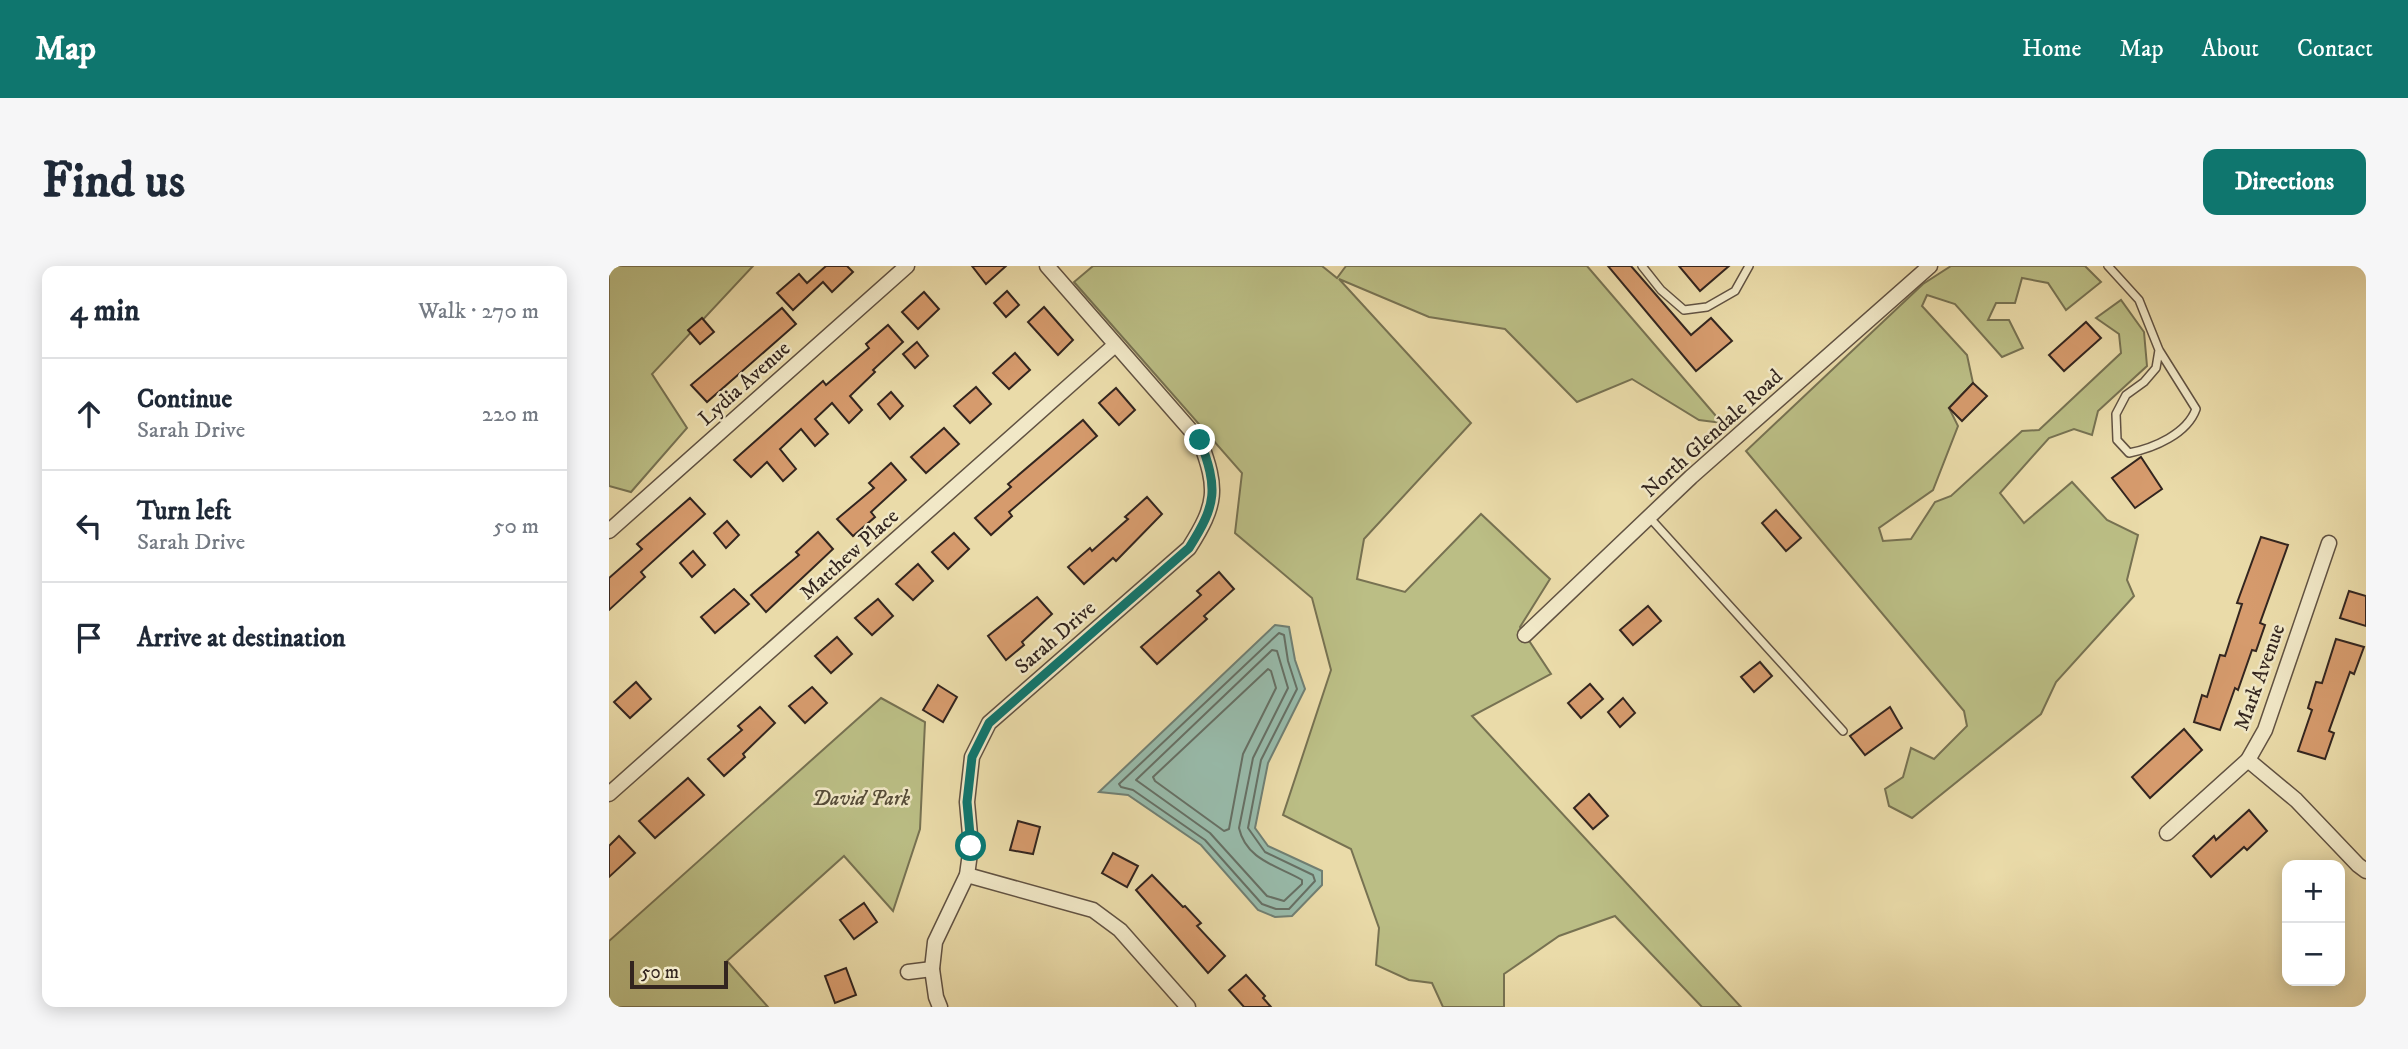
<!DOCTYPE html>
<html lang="en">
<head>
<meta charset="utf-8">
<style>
  body { margin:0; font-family:"IM FELL DW Pica",serif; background:#f6f6f7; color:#1f2937 }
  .controls { position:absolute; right:21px; bottom:21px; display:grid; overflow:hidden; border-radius:14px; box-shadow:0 4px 18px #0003 }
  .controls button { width:63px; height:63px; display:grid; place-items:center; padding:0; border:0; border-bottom:2px solid #e0e1e3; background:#fff; color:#1f2937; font:35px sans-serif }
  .scale { position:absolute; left:21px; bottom:18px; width:98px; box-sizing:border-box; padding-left:7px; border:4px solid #33251f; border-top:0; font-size:19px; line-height:24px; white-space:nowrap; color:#33251f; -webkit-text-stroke:5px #f1e8c7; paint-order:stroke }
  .stop { position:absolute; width:21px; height:21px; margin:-16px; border:5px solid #0f766e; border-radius:50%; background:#fff }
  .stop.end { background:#0f766e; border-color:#fff; box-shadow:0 2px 7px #0008 }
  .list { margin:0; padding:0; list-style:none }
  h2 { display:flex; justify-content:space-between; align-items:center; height:91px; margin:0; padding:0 28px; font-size:30px }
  h2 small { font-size:23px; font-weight:400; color:#747a83 }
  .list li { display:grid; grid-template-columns:46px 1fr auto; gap:21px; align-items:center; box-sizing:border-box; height:112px; padding:0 28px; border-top:2px solid #e0e1e3 }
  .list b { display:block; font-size:26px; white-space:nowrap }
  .list p { margin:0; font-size:23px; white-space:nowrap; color:#747a83 }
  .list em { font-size:23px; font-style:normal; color:#747a83 }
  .icon { flex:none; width:38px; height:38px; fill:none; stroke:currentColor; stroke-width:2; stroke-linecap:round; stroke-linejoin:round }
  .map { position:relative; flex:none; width:1757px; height:741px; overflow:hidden; border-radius:14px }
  header { display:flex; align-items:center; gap:42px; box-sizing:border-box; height:98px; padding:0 35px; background:#0f766e; color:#fff }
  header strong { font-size:33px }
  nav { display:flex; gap:38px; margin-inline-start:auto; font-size:24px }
  .intro { display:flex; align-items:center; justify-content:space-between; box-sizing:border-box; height:168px; padding:0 42px }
  h1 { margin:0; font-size:49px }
  .button { padding:18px 32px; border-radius:14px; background:#0f766e; color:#fff; font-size:24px; font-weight:700 }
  main { display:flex; gap:42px; padding:0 42px }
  aside { flex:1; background:#fff; border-radius:14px; box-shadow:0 4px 18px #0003 }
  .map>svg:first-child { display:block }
</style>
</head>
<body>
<header>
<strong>Map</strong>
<nav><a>Home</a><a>Map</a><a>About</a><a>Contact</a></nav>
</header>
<div class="intro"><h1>Find us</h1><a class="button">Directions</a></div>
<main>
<aside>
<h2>4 min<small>Walk · 270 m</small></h2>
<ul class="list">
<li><svg class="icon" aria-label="ahead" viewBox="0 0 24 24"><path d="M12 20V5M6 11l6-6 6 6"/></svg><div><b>Continue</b><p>Sarah Drive</p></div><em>220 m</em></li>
<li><svg class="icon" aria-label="left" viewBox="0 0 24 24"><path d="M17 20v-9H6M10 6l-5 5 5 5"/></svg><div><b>Turn left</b><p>Sarah Drive</p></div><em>50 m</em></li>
<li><svg class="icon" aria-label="arrive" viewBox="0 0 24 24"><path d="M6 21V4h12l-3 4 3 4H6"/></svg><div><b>Arrive at destination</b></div></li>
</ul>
</aside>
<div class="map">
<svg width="1757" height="741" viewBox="0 0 1757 741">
  <rect width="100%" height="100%" fill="#eadba9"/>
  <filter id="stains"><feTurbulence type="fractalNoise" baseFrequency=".00286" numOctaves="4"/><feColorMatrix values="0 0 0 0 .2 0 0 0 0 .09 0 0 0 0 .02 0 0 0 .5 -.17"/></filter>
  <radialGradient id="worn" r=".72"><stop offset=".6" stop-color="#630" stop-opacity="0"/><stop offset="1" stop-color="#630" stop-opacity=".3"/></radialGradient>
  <g fill="#bbbe85" stroke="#777252" stroke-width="2">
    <path d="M0,0H144L43,108L78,162L22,226L0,220Z"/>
    <path d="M484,0H713L728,12L737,0H978L1113,157L1090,154L1023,113L968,136L896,63L820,51L730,13L862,157L755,273L748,313L796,326L872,248L941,313L911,361L942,408L863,450L1132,741H1093L1006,650L950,670L895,708V741H834L823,717L800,714L767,699L770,662L742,583L674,549L722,404L703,332L626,267L633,207L465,16Z"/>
    <path d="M1342,0H1476L1492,16L1457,44L1439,17L1413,12L1406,37H1387L1379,54H1400L1414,82L1393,91L1346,38L1318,29L1313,40L1358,89L1364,117L1340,142L1349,160L1324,224L1270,262L1274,275L1302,273L1326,236L1342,230L1413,165L1430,164L1512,87L1510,68L1487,52L1512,34L1535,66L1538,100L1489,145L1483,169L1465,163L1440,172L1391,227L1415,257L1463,216L1498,254L1529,269L1518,314L1525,330L1447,416L1432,448L1303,552L1280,540L1276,523L1294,511L1302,482L1325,493L1358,460L1355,445L1137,185L1314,18Z"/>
    <path d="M272,432L316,456L311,563L284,645L235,590L118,695L159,741H0V675Z"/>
  </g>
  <path fill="#98bbab" stroke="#707f73" stroke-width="2" d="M666,359L680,361L686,394L696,423L659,497L646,562L659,580L713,605V619L683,650L666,651L649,644L592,579L519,529L490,526Z"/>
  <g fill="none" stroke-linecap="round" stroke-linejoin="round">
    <g stroke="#667065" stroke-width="2">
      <path d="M670,367L675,369L679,395L688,423L652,494L639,562L656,586L704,609L706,615L680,643H667L653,638L596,574L524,524L512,521L510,518Z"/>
      <path d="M663,384L668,385L679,422L644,492L630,562C637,594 669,600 693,614V618L675,635L658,630L601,567L527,514Z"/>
      <path d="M659,403L662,405L667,422L634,488L620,563L615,565L546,515L544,511Z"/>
    </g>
  </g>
  <g fill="#d69b6d" stroke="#33251f" stroke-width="2">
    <path d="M217,0H238L244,6L223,26L214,16L184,44L168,27L190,8L198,17Z"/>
    <path d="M363,0H397L377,18Z"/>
    <path d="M999,0H1022L1082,69L1102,52L1123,75L1087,105Z"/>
    <path d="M1070,0H1120L1091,25Z"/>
    <path d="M398,25L410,39L397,51L385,37Z"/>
    <path d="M315,26L330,43L309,63L293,46Z"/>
    <path d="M435,41L464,74L449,89L419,56Z"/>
    <path d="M173,42L187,58L98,136L82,119Z"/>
    <path d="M93,52L105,66L91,78L79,64Z"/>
    <path d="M1477,56L1492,72L1455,105L1440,89Z"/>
    <path d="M279,59L294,76L264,104L266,106L241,130L253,144L240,157L223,137L206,153L219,168L206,180L192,163L171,183L187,203L174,215L158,196L142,211L125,194L214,115L217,119L260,82L257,78Z"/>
    <path d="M308,76L319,90L306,102L294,88Z"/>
    <path d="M406,87L421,104L400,123L384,107Z"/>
    <path d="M1364,117L1378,130L1353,155L1340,142Z"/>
    <path d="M367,121L382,138L361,157L345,140Z"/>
    <path d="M507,122L526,144L510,159L490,137Z"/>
    <path d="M282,126L294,140L281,153L269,138Z"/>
    <path d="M474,154L488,170L400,246L403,250L382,269L366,252L402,221L399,218Z"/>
    <path d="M335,162L350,178L317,207L302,191Z"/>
    <path d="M1532,191L1553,223L1526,242L1503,212Z"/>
    <path d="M282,197L297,214L262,246L266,251L244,270L228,253L265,222L260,217Z"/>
    <path d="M538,231L553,248L507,295L504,292L475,318L459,301L481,282L483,285L519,253L516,251Z"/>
    <path d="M81,232L96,248L32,306L36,311L0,344V312L33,283L28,278Z"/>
    <path d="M1167,244L1192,272L1177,285L1153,257Z"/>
    <path d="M118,255L130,269L117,282L105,267Z"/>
    <path d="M209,266L224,283L157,346L142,329L190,289L187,286Z"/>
    <path d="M345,267L360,283L339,303L323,286Z"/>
    <path d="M1652,271L1679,279L1651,357L1656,359L1647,385L1643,384L1629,424L1626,422L1611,464L1585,456L1593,429L1598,431L1611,389L1616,390L1633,338L1628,337Z"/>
    <path d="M84,285L96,299L83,311L71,297Z"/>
    <path d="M309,298L324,315L304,334L287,318Z"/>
    <path d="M610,306L625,323L595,350L598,353L548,398L532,381L592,329L588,325Z"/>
    <path d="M125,323L140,338L106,367L92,351Z"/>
    <path d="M1740,325L1757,330V360L1731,352Z"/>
    <path d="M428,331L443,348L413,376L415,379L397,394L379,370Z"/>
    <path d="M269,333L284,350L263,369L246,352Z"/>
    <path d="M1039,340L1052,355L1024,379L1011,364Z"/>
    <path d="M228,371L243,388L222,407L206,390Z"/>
    <path d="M1727,373L1755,381L1745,408L1741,406L1720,465L1725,467L1716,493L1689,485L1703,444L1699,442L1707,416L1713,417Z"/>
    <path d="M1151,396L1163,410L1145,426L1132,411Z"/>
    <path d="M27,416L42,433L21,452L5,436Z"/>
    <path d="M981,418L994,433L972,452L959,437Z"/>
    <path d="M329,419L348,431L334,456L314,444Z"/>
    <path d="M203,421L218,437L196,457L180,440Z"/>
    <path d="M1014,432L1026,447L1011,461L999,446Z"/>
    <path d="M151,441L166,457L134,488L136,491L115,510L99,493L133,464L129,460Z"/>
    <path d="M1281,441L1293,462L1256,489L1241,470Z"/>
    <path d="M1575,463L1593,484L1541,532L1523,511Z"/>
    <path d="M79,512L95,529L46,572L30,555Z"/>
    <path d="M980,528L999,550L984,563L965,542Z"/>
    <path d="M1640,544L1658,565L1638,584L1635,581L1602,611L1584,590L1605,570L1607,574Z"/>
    <path d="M409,555L431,561L424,588L401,584Z"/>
    <path d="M10,570L26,587L0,611V580Z"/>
    <path d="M504,587L529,600L518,621L493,607Z"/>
    <path d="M543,609L574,641L576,640L592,657L588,660L616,690L599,707L527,624Z"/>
    <path d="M255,637L268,656L245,673L231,654Z"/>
    <path d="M237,702L247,729L226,737L216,710Z"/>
    <path d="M637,709L656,730L654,732L662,741H635L620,724Z"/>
  </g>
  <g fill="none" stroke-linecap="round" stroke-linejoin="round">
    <defs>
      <g id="service">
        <path d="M1033,0L1052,24L1075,44L1098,41L1126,25L1140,0"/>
        <path d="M1499,0L1530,34L1550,84L1587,143C1578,168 1545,182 1520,187L1508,174L1507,148L1517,129L1535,116L1547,102L1550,84"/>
        <path d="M1041,252L1234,465"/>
      </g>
      <g id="minor">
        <path d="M0,265L298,0"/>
        <path d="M916,369L1082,211L1321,0"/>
        <path d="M1639,494L1687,534L1749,599L1757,605"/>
        <path d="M0,528L506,79"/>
        <path d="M1558,567L1639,494L1656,464L1720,277"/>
        <path d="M358,609L484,644L511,664L579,741"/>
        <path d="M299,706L323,703"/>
        <path d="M331,741L327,731L323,703L326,676L358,609L362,580L358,536L363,491L380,457L580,282C608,238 609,223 591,175L438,0"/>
      </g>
    </defs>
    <use href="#service" stroke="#615242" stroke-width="10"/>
    <use href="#minor" stroke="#615242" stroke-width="17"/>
    <use href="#service" stroke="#f1e8c7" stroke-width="7"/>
    <use href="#minor" stroke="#f1e8c7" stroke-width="14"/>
  </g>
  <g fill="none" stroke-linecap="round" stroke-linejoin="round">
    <path stroke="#0f766e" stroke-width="9" d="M362,580L358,536L363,491L380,457L580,282C608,238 609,223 591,174"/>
  </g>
  <g text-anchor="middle" stroke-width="5" stroke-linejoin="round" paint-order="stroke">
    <g font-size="21" fill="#33251f" stroke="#f1e8c7">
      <text transform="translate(135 117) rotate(-42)" y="7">Lydia Avenue</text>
      <text transform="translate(1103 167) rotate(-42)" y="7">North Glendale Road</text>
      <text transform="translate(240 288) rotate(-42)" y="7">Matthew Place</text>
      <text transform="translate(446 371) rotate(-41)" y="7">Sarah Drive</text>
      <text transform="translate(1650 411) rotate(-70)" y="7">Mark Avenue</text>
    </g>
    <g font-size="21" font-style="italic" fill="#554b38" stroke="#f1e8c7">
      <text x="252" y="539">David Park</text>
    </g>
  </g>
  <rect width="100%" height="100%" filter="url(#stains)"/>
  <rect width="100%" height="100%" fill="url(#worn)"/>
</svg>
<div class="controls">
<button>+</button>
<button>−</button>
</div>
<div class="scale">50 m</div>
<div class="stop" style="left:362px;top:580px"></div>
<div class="stop end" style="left:591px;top:174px"></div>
</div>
</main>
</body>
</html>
